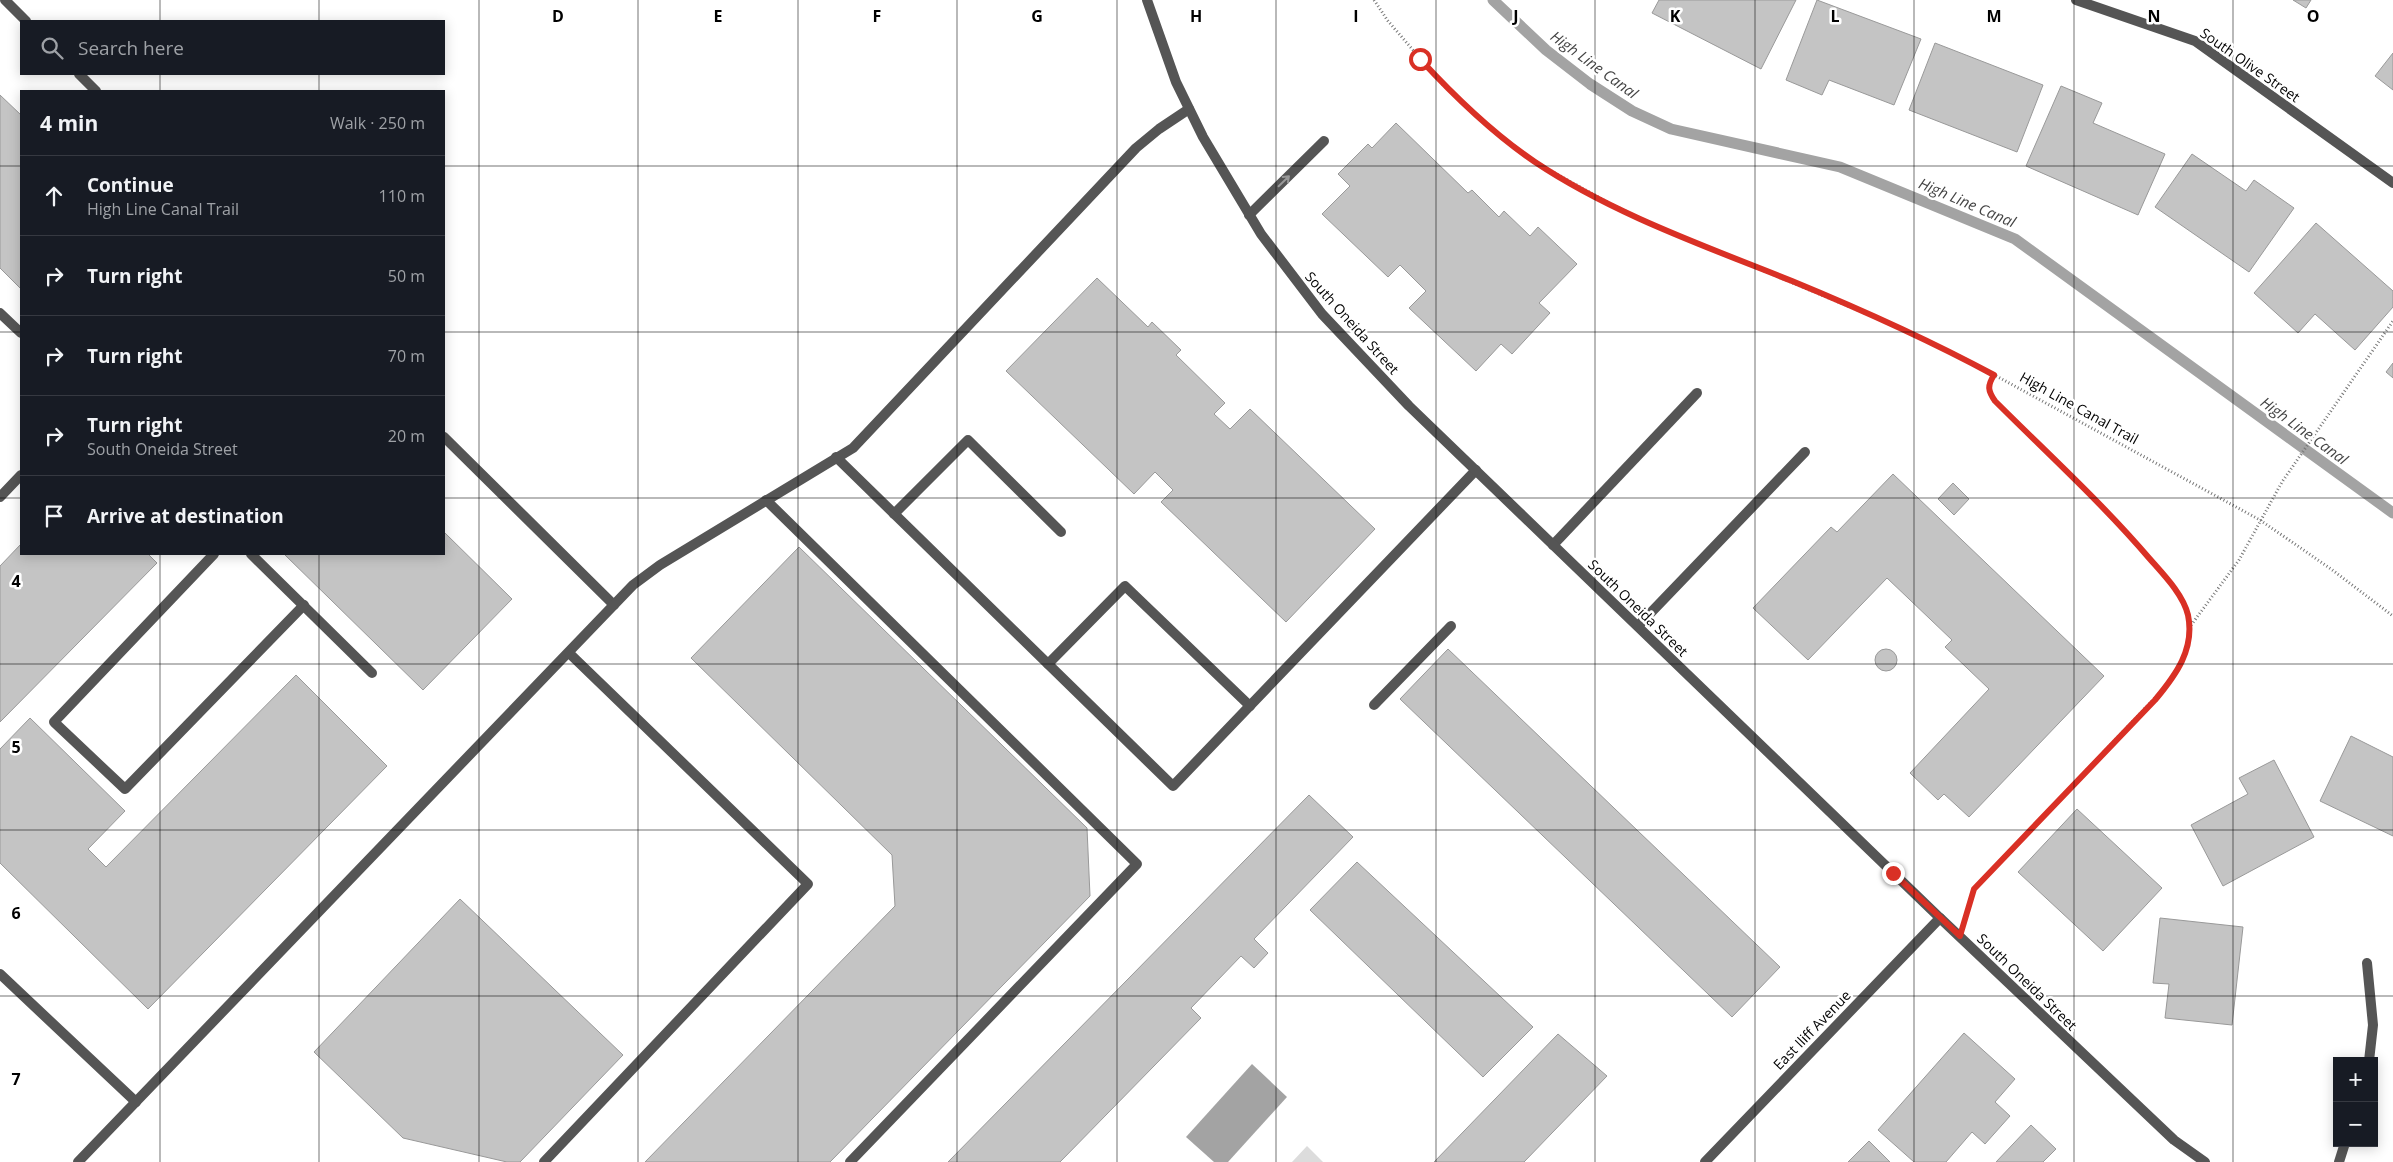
<!DOCTYPE html>
<html lang="en">
<head>
<meta charset="utf-8">
<style>
  body { margin:0; font-family:"Open Sans",sans-serif; background:#20242c; color:#f1f3f6 }
  .controls { position:absolute; right:15px; bottom:15px; display:grid; overflow:hidden; border-radius:0px; box-shadow:0 2px 12px #0003 }
  .controls button { width:45px; height:45px; display:grid; place-items:center; padding:0; border:0; border-bottom:1px solid #363941; background:#171b24; color:#f1f3f6; font:25px sans-serif }
  .stop { position:absolute; width:15px; height:15px; margin:-11px; border:4px solid #d93025; border-radius:50%; background:#fff }
  .stop.end { background:#d93025; border-color:#fff; box-shadow:0 1px 5px #0008 }
  .list { margin:0; padding:0; list-style:none }
  h2 { display:flex; justify-content:space-between; align-items:center; height:65px; margin:0; padding:0 20px; font-size:21px }
  h2 small { font-size:16px; font-weight:400; color:#9ea1a6 }
  .list li { display:grid; grid-template-columns:32px 1fr auto; gap:15px; align-items:center; box-sizing:border-box; height:80px; padding:0 20px; border-top:1px solid #363941 }
  .list b { display:block; font-size:19px; white-space:nowrap }
  .list p { margin:0; font-size:16px; white-space:nowrap; color:#9ea1a6 }
  .list em { font-size:16px; font-style:normal; color:#9ea1a6 }
  .icon { flex:none; width:28px; height:28px; fill:none; stroke:currentColor; stroke-width:2; stroke-linecap:round; stroke-linejoin:round }
  .map { position:relative; flex:none; width:2393px; height:1162px; overflow:hidden }
  .search { position:absolute; background:#171b24; box-shadow:0 2px 12px #0003; left:20px; top:20px; width:425px; height:55px; display:flex; align-items:center; gap:12px; box-sizing:border-box; padding:0 18px; border-radius:0px; color:#9ea1a6; font-size:19px }
  .panel { position:absolute; background:#171b24; box-shadow:0 2px 12px #0003; left:20px; top:90px; width:425px; height:465px; border-radius:0px }
  .map>svg:first-child { display:block }
</style>
</head>
<body>
<div class="map">
<svg width="2393" height="1162" viewBox="0 0 2393 1162">
  <rect width="100%" height="100%" fill="#fff"/>
  <path fill="#dcdcdc" d="M1307,1146L1323,1162H1292Z"/>
  <path fill="#a3a3a3" d="M1252,1064L1287,1097L1228,1162H1214L1186,1137Z"/>
  <g fill="none" stroke-linecap="round" stroke-linejoin="round">
    <path stroke="#a3a3a3" stroke-width="11" d="M1493,0L1546,50L1590,84L1632,111L1671,129L1840,167L2015,239L2393,513"/>
  </g>
  <g fill="#c4c4c4" stroke="#999">
    <path d="M1659,0H1796L1761,69L1652,13Z"/>
    <path d="M1817,0L1921,39L1894,105L1829,80L1822,95L1786,80Z"/>
    <path d="M2293,0H2311L2306,8Z"/>
    <path d="M1935,43L2043,85L2017,152L1909,110Z"/>
    <path d="M2393,53V90L2375,76Z"/>
    <path d="M2061,86L2102,103L2093,123L2165,154L2138,215L2026,166Z"/>
    <path d="M0,95L21,115V289L0,268Z"/>
    <path d="M1396,123L1468,193L1472,190L1499,217L1504,211L1530,236L1538,227L1577,264L1539,303L1550,313L1512,354L1501,344L1476,371L1409,308L1426,291L1400,265L1388,277L1322,214L1350,186L1338,174L1368,144L1372,148Z"/>
    <path d="M2192,154L2246,191L2254,180L2294,208L2249,272L2155,207Z"/>
    <path d="M2316,223L2393,291V307L2355,350L2315,314L2298,333L2254,293Z"/>
    <path d="M1097,278L1148,327L1152,322L1181,350L1176,355L1225,403L1214,414L1230,429L1250,409L1375,529L1286,622L1161,502L1173,490L1155,472L1134,494L1006,371Z"/>
    <path d="M2393,363V378L2386,372Z"/>
    <path d="M1893,474L2104,676L1969,817L1944,794L1938,800L1910,773L1989,689L1945,647L1952,640L1887,578L1808,660L1753,608L1831,527L1837,532Z"/>
    <path d="M1953,483L1969,499L1954,515L1938,499Z"/>
    <path d="M444,532L512,599L423,690L284,554H444Z"/>
    <path d="M21,544V554H148L157,563L0,722V566Z"/>
    <path d="M799,547L1087,828L1090,896L830,1162H645L895,906L892,855L691,658Z"/>
    <path d="M1448,649L1780,967L1732,1017L1400,699Z"/>
    <circle cx="1886" cy="660" r="11"/>
    <path d="M296,675L387,766L148,1009L0,863V749L30,718L125,811L88,849L106,867Z"/>
    <path d="M2351,736L2393,757V836L2320,801Z"/>
    <path d="M2274,760L2314,837L2223,886L2191,825L2248,794L2239,778Z"/>
    <path d="M1309,795L1353,837L1254,939L1268,953L1254,968L1241,956L1191,1008L1201,1018L1060,1162H948Z"/>
    <path d="M2077,809L2162,888L2103,951L2018,872Z"/>
    <path d="M1357,862L1533,1027L1483,1077L1310,910Z"/>
    <path d="M460,899L623,1055L520,1162H507L403,1138L314,1052Z"/>
    <path d="M2160,918L2243,927L2232,1025L2165,1018L2169,984L2153,983Z"/>
    <path d="M1964,1033L2015,1079L1995,1102L2010,1116L1985,1144L1972,1132L1946,1162H1914L1878,1130Z"/>
    <path d="M1558,1034L1607,1076L1524,1162H1434Z"/>
    <path d="M2031,1125L2056,1149L2043,1162H1996Z"/>
    <path d="M1869,1141L1890,1162H1848Z"/>
  </g>
  <g fill="none" stroke-linecap="round" stroke-linejoin="round">
    <g stroke="#777" stroke-width="3" stroke-dasharray="1 2.5" stroke-linecap="butt">
      <path d="M1374,0L1388,21L1444,86L1495,132L1537,163L1609,203L1652,224L1874,317L1956,354L2260,520L2331,569L2393,616"/>
      <path d="M2189,628L2239,560L2282,482L2393,321"/>
      <path d="M1968,910L1974,889L2167,685C2183,663 2194,642 2188,614C2183,593 2163,574 2149,558C2101,502 2047,453 1995,401C1988,391 1987,386 1994,375"/>
    </g>
    <g stroke="#555" stroke-width="10">
      <path d="M5,0L26,21"/>
      <path d="M79,74L96,91"/>
      <path d="M1249,215L1324,141"/>
      <path d="M0,313L21,333"/>
      <path d="M444,437L614,605"/>
      <path d="M836,457L1173,786L1476,470"/>
      <path d="M0,497L21,475"/>
      <path d="M766,500L1137,864L850,1162"/>
      <path d="M894,514L968,440L1061,532"/>
      <path d="M1553,545L1697,393"/>
      <path d="M214,554L54,722L125,789L304,605"/>
      <path d="M251,554L372,673"/>
      <path d="M1638,626L1805,452"/>
      <path d="M1048,664L1125,586L1250,706"/>
      <path d="M1374,705L1451,626"/>
      <path d="M0,974L136,1102"/>
      <path d="M78,1162L633,585L660,565L853,448L1136,148L1159,129L1189,109"/>
      <path d="M544,1162L808,884L569,653"/>
    </g>
    <g stroke="#555" stroke-width="10">
      <path d="M2076,0L2195,41L2393,183"/>
      <path d="M1940,918L2174,1140L2205,1162"/>
      <path d="M2367,963L2373,1025L2369,1061"/>
      <path d="M2339,1162L2345,1143"/>
    </g>
    <path stroke="#555" stroke-width="10" d="M1147,0L1176,82L1203,137L1261,234L1322,314L1409,406L1940,918L1705,1162"/>
  </g>
  <defs><path id="oneway-shaft" d="M-6 0H5M1.5-3L5.5 0L1.5 3" fill="none" stroke-width="1.6" stroke-linecap="round" stroke-linejoin="round" transform="scale(1.25)"/></defs>
  <use stroke="#999" href="#oneway-shaft" transform="translate(1284 181) rotate(-44)"/>
  <g fill="none" stroke-linecap="round" stroke-linejoin="round">
    <path stroke="#d93025" stroke-width="6" d="M1420,59C1455,97 1492,133 1535,162C1613,214 1705,246 1792,281C1860,309 1929,340 1994,375C1987,386 1988,391 1995,401C2047,453 2101,502 2149,558C2163,574 2183,594 2188,615C2195,649 2176,675 2155,700L1974,889L1960,936L1893,873"/>
  </g>
  <path fill="none" stroke="#000" stroke-width="1" stroke-opacity="0.55" d="M160,0V21M319,0V21M479,0V1162M638,0V1162M798,0V1162M957,0V1162M1117,0V1162M1276,0V1162M1436,0V1162M1595,0V1162M1755,0V1162M1914,0V1162M2074,0V1162M2233,0V1162M160,74V91M319,74V91M0,166H21M444,166H2393M0,332H21M444,332H2393M0,498H21M444,498H2393M160,554V1162M319,554V1162M0,664H2393M0,830H2393M0,996H2393"/>
  <g text-anchor="middle" stroke-width="5" stroke-linejoin="round" paint-order="stroke">
    <g font-size="14" fill="#000" stroke="#fff">
      <text transform="translate(2250 65) rotate(35)" y="5">South Olive Street</text>
      <text transform="translate(1352 323) rotate(48)" y="5">South Oneida Street</text>
      <text transform="translate(2079 408) rotate(29)" y="5">High Line Canal Trail</text>
      <text transform="translate(1638 608) rotate(44)" y="5">South Oneida Street</text>
      <text transform="translate(2027 982) rotate(44)" y="5">South Oneida Street</text>
      <text transform="translate(1812 1030) rotate(-46)" y="5">East Iliff Avenue</text>
    </g>
    <g font-size="15" font-style="italic" fill="#444" stroke="#fff">
      <text transform="translate(1594 65) rotate(36)" y="5">High Line Canal</text>
      <text transform="translate(1967 203) rotate(23)" y="5">High Line Canal</text>
      <text transform="translate(2304 431) rotate(36)" y="5">High Line Canal</text>
    </g>
  </g>
  <g font-size="16" text-anchor="middle" font-weight="bold" fill="#000" stroke="#fff" stroke-width="5" stroke-linejoin="round" paint-order="stroke">
    <text x="558" y="22">D</text>
    <text x="718" y="22">E</text>
    <text x="877" y="22">F</text>
    <text x="1037" y="22">G</text>
    <text x="1196" y="22">H</text>
    <text x="1356" y="22">I</text>
    <text x="1516" y="22">J</text>
    <text x="1675" y="22">K</text>
    <text x="1835" y="22">L</text>
    <text x="1994" y="22">M</text>
    <text x="2154" y="22">N</text>
    <text x="2313" y="22">O</text>
    <text x="16" y="587">4</text>
    <text x="16" y="753">5</text>
    <text x="16" y="919">6</text>
    <text x="16" y="1085">7</text>
  </g>
</svg>
<div class="controls">
<button>+</button>
<button>−</button>
</div>
<div class="stop" style="left:1420px;top:59px"></div>
<div class="stop end" style="left:1893px;top:873px"></div>
<div class="search"><svg class="icon" aria-label="search" viewBox="0 0 24 24"><circle cx="10" cy="10" r="6"/><path d="M15 15l6 6"/></svg>Search here</div>
<section class="panel">
<h2>4 min<small>Walk · 250 m</small></h2>
<ul class="list">
<li><svg class="icon" aria-label="ahead" viewBox="0 0 24 24"><path d="M12 20V5M6 11l6-6 6 6"/></svg><div><b>Continue</b><p>High Line Canal Trail</p></div><em>110 m</em></li>
<li><svg class="icon" aria-label="right" viewBox="0 0 24 24"><path d="M7 20v-9h11M14 6l5 5-5 5"/></svg><div><b>Turn right</b></div><em>50 m</em></li>
<li><svg class="icon" aria-label="right" viewBox="0 0 24 24"><path d="M7 20v-9h11M14 6l5 5-5 5"/></svg><div><b>Turn right</b></div><em>70 m</em></li>
<li><svg class="icon" aria-label="right" viewBox="0 0 24 24"><path d="M7 20v-9h11M14 6l5 5-5 5"/></svg><div><b>Turn right</b><p>South Oneida Street</p></div><em>20 m</em></li>
<li><svg class="icon" aria-label="arrive" viewBox="0 0 24 24"><path d="M6 21V4h12l-3 4 3 4H6"/></svg><div><b>Arrive at destination</b></div></li>
</ul>
</section>
</div>
</body>
</html>
